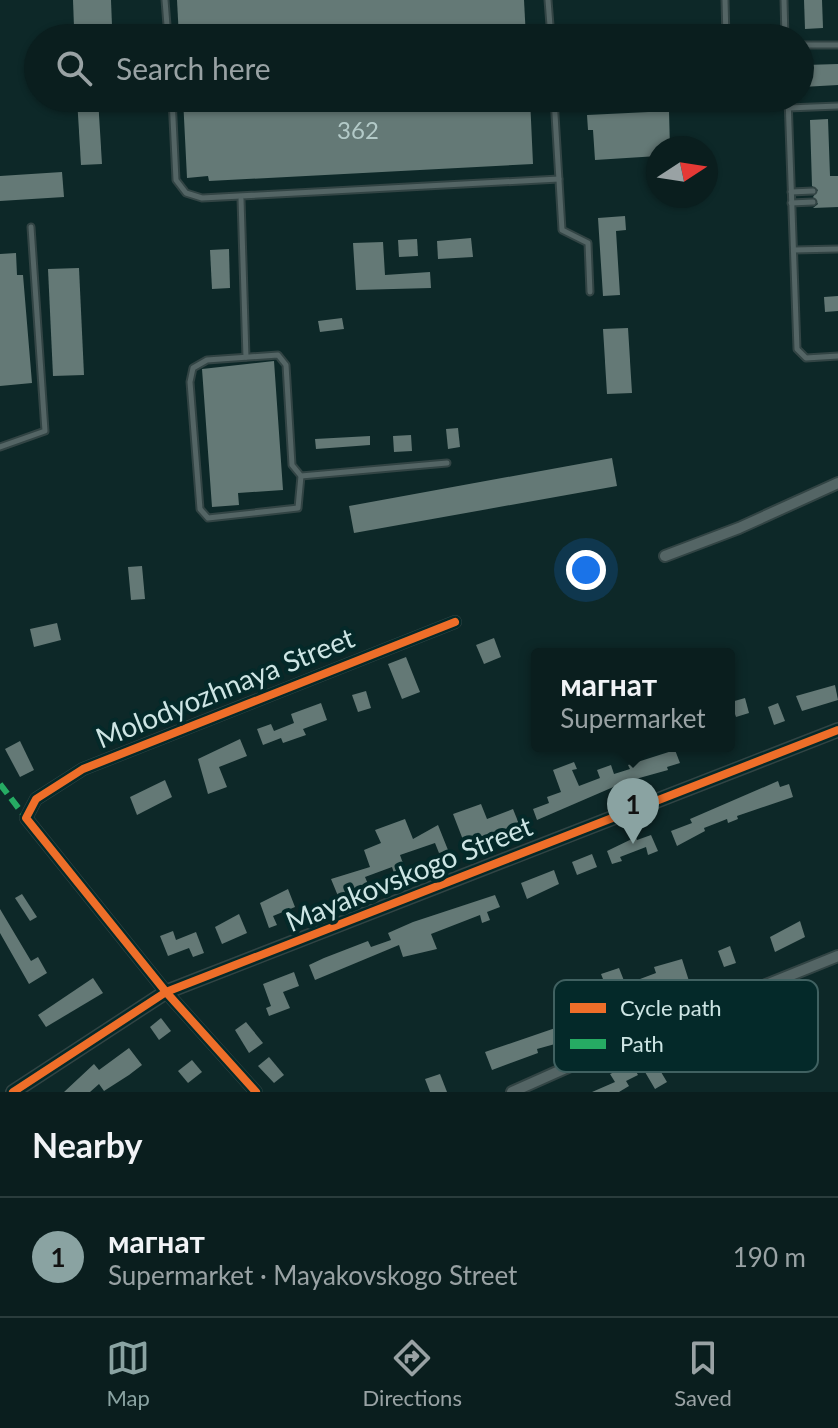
<!DOCTYPE html>
<html lang="en">
<head>
<meta charset="utf-8">
<style>
  body { margin:0; font-family:Lato,sans-serif; background:#132727; color:#f1f3f6 }
  .compass { position:absolute; left:646px; top:136px; width:72px; height:72px; border-radius:50%; background:#0a1e1e; box-shadow:0 2px 6px #0004; rotate:78deg }
  .you { position:absolute; left:586px; top:570px; width:28px; height:28px; margin:-20px; border:6px solid #fff; border-radius:50%; background:#1a73e8; box-shadow:0 0 0 12px #1a73e833 }
  .badge { display:grid; place-items:center; width:52px; height:52px; border-radius:50%; background:#8aa3a2; color:#111; font-size:26px; font-weight:700 }
  .pin { position:absolute; translate:-50% -66px; filter:drop-shadow(0 2px 4px #0008) }
  .pin::after { content:''; position:absolute; top:42px; width:28px; height:24px; background:inherit; clip-path:polygon(0 0,100% 0,50% 100%) }
  .popup { position:absolute; left:531px; top:648px; width:204px; height:104px; box-sizing:border-box; display:grid; place-content:center; border-radius:8px; background:#0a1e1e; filter:drop-shadow(0 2px 6px #0005); font-size:26px; white-space:nowrap; color:#99a2a4 }
  .popup b { font-size:30px; color:#f1f3f6 }
  .popup::after { content:''; position:absolute; left:50%; top:100%; margin-left:-16px; border:16px solid transparent; border-top-color:#0a1e1e }
  .list { margin:0; padding:0; list-style:none }
  h2 { display:flex; justify-content:space-between; align-items:center; height:104px; margin:0; padding:0 32px; font-size:34px }
  h2 small { font-size:26px; font-weight:400; color:#99a2a4 }
  .list li { display:grid; grid-template-columns:52px 1fr auto; gap:24px; align-items:center; box-sizing:border-box; height:120px; padding:0 32px; border-top:2px solid #2a3c3c }
  .list b { display:block; font-size:30px; white-space:nowrap }
  .list p { margin:0; font-size:26px; white-space:nowrap; color:#99a2a4 }
  .list em { font-size:26px; font-style:normal; color:#99a2a4 }
  .icon { flex:none; width:44px; height:44px; fill:none; stroke:currentColor; stroke-width:2; stroke-linecap:round; stroke-linejoin:round }
  .map { position:relative; flex:none; width:838px; height:1092px; overflow:hidden }
  .search { position:absolute; background:#0a1e1e; box-shadow:0 2px 6px #0004; left:24px; right:24px; top:24px; height:88px; display:flex; align-items:center; gap:20px; box-sizing:border-box; padding:0 28px; border-radius:44px; color:#99a2a4; font-size:30px }
  .sheet { height:224px; background:#0a1e1e }
  nav { display:flex; justify-content:space-around; align-items:center; box-sizing:border-box; height:112px; border-top:2px solid #2a3c3c; background:#0a1e1e; font-size:22px; color:#99a2a4 }
  nav a { display:grid; justify-items:center; gap:4px }
  nav .on { color:#8aa3a2 }
  .map>svg:first-child { display:block }
</style>
</head>
<body>
<div class="map">
<svg width="838" height="1092" viewBox="0 0 838 1092">
  <rect width="100%" height="100%" fill="#0d2828"/>
  <g fill="#647976">
    <path d="M73,0H111L112,26L74,27Z"/>
    <path d="M177,0H524L526,38H179Z"/>
    <path d="M804,0H822L823,28L805,29Z"/>
    <path d="M838,64V85L802,87L805,65Z"/>
    <path d="M77,98H98L102,164L81,165Z"/>
    <path d="M183,98H530L533,164L209,181L208,176L187,178Z"/>
    <path d="M669,111L670,148H658V156L595,160L593,130H588L587,115Z"/>
    <path d="M828,119L830,176H838V207L813,208L818,204L813,197L818,190L812,186L810,120Z"/>
    <path d="M62,172L64,197L0,201V176Z"/>
    <path d="M625,216L626,230L616,231L620,295L603,296L598,218Z"/>
    <path d="M471,238L473,257L438,259L437,241Z"/>
    <path d="M417,239L418,256L399,257L398,240Z"/>
    <path d="M383,242L385,275L430,272L431,288L356,290L353,243Z"/>
    <path d="M229,249L230,288L212,289L210,250Z"/>
    <path d="M16,253L17,275H23L32,383L0,386V254Z"/>
    <path d="M79,268L84,375L53,376L48,269Z"/>
    <path d="M838,296V311L825,312L824,297Z"/>
    <path d="M342,318L344,329L320,332L318,321Z"/>
    <path d="M628,328L632,393L607,394L603,329Z"/>
    <path d="M274,361L283,490L238,493L239,505L212,507L202,369Z"/>
    <path d="M458,428L460,447L448,449L446,429Z"/>
    <path d="M411,435L412,451L394,452L393,436Z"/>
    <path d="M370,436V445L316,449L315,439Z"/>
    <path d="M612,458L617,486L354,533L349,506Z"/>
    <path d="M142,566L145,599L131,600L128,567Z"/>
    <path d="M57,623L61,640L34,647L30,629Z"/>
    <path d="M494,638L501,657L484,664L476,645Z"/>
    <path d="M406,657L420,692L402,699L388,664Z"/>
    <path d="M835,685L838,700L802,711L796,696Z"/>
    <path d="M366,691L371,708L358,712L352,695Z"/>
    <path d="M745,698L749,713L736,717L731,702Z"/>
    <path d="M321,703L327,720L303,729L306,735L283,743L281,738L263,745L257,729L271,724L274,731L294,723L291,714Z"/>
    <path d="M778,703L785,721L774,725L768,707Z"/>
    <path d="M240,739L247,756L219,767L227,787L208,794L198,759Z"/>
    <path d="M20,741L34,770L20,777L5,749Z"/>
    <path d="M675,750L680,763L667,767L668,770L625,782L537,820L533,809L549,803L547,797L561,792L553,770L574,762L577,769L572,770L579,786L600,778L597,770L611,765L614,774L630,769L628,765Z"/>
    <path d="M165,780L172,797L137,815L130,797Z"/>
    <path d="M778,781L780,787L789,784L793,797L737,816L738,819L728,823L727,819L704,828L705,831L677,846L671,831L692,823L690,819Z"/>
    <path d="M481,804L487,819L513,809L519,824L465,845L453,814Z"/>
    <path d="M405,819L413,839L438,825L448,850L439,853L435,843L400,855L405,869L394,873L392,867L365,877L368,884L338,896L331,879L370,867L364,850L381,843L375,830Z"/>
    <path d="M651,835L658,851L648,855L646,847L620,857L622,861L612,864L607,851L636,837L637,840Z"/>
    <path d="M592,854L597,867L577,875L572,862Z"/>
    <path d="M554,870L559,884L527,899L521,883Z"/>
    <path d="M288,889L295,907L273,916L277,925L269,928L260,903Z"/>
    <path d="M22,894L37,917L30,921L15,898Z"/>
    <path d="M495,895L500,907L487,912L490,920L482,923L480,915L431,934L437,949L403,957L399,945L315,980L309,965L324,958L368,941L371,947L391,940L388,933L413,922Z"/>
    <path d="M0,909L31,961L38,957L47,973L29,984L0,933Z"/>
    <path d="M239,914L247,933L222,944L215,927Z"/>
    <path d="M800,921L805,937L775,952L770,937Z"/>
    <path d="M173,931L176,940L196,932L204,953L193,957L189,948L168,956L160,936Z"/>
    <path d="M730,946L736,963L724,967L718,951Z"/>
    <path d="M682,959L689,981L662,995L660,988L646,993L640,979L656,973L654,967Z"/>
    <path d="M619,968L632,1001L619,1006L610,982L605,984L601,974Z"/>
    <path d="M294,972L299,986L283,992L290,1008L269,1016L266,1008L271,1006L263,984Z"/>
    <path d="M93,978L103,993L46,1027L38,1015Z"/>
    <path d="M592,999L598,1016L585,1021L578,1004Z"/>
    <path d="M796,1001L802,1015L771,1026L765,1010Z"/>
    <path d="M161,1018L171,1031L159,1040L150,1027Z"/>
    <path d="M246,1022L263,1043L249,1053L235,1030Z"/>
    <path d="M747,1022L755,1041L733,1050L730,1042L692,1055L687,1041L700,1035L703,1041Z"/>
    <path d="M567,1024L573,1039L537,1049L538,1053L492,1070L485,1052Z"/>
    <path d="M129,1048L142,1065L129,1075L104,1091L99,1084L90,1092H64L94,1064L99,1070Z"/>
    <path d="M668,1050L675,1065L661,1072L667,1082L655,1089L645,1072L663,1061L659,1054Z"/>
    <path d="M269,1057L284,1075L274,1083L258,1066Z"/>
    <path d="M192,1060L202,1072L188,1083L178,1071Z"/>
    <path d="M632,1064L638,1075L626,1081L629,1086L619,1092H592L615,1082L610,1074Z"/>
    <path d="M440,1074L447,1092H430L425,1079Z"/>
  </g>
  <g fill="none" stroke-linecap="round" stroke-linejoin="round">
    <defs>
      <g id="service">
        <path d="M165,0L168,38"/>
        <path d="M548,0L551,38"/>
        <path d="M725,0L726,38"/>
        <path d="M784,0L785,38"/>
        <path d="M800,45H838"/>
        <path d="M172,98L176,180L186,193L202,198L559,179"/>
        <path d="M554,98L562,230L588,243L590,292"/>
        <path d="M788,98L797,349L806,358L838,356"/>
        <path d="M788,108L838,106"/>
        <path d="M791,192L813,191"/>
        <path d="M241,199L246,357"/>
        <path d="M791,203L813,202"/>
        <path d="M794,250L838,249"/>
        <path d="M278,355L286,365L292,465L301,476L298,508L208,518L200,509L190,382L193,368L207,360Z"/>
        <path d="M0,447L45,431L31,227"/>
        <path d="M301,476L447,463"/>
      </g>
      <g id="minor">
        <path d="M665,556L739,528L838,483"/>
        <path d="M256,1092L166,992L26,818L36,799L83,769L455,622"/>
        <path d="M512,1092L622,1043L838,956"/>
      </g>
      <path id="tertiary" d="M13,1092L166,992L838,730"/>
    </defs>
    <use href="#service" stroke="#324444" stroke-width="9"/>
    <use href="#minor" stroke="#324444" stroke-width="14"/>
    <use href="#tertiary" stroke="#324444" stroke-width="16"/>
    <use href="#service" stroke="#546565" stroke-width="5"/>
    <use href="#minor" stroke="#546565" stroke-width="10"/>
    <use href="#tertiary" stroke="#546565" stroke-width="12"/>
    <path stroke="#26ab63" stroke-width="6" stroke-dasharray="12 6" stroke-linecap="butt" d="M0,784L26,818"/>
    <defs>
      <g id="cycleway">
        <path d="M13,1092L166,992L838,730"/>
        <path d="M256,1092L166,992L26,818L36,799L83,769L455,622"/>
      </g>
    </defs>
    <use href="#cycleway" stroke="#042929" stroke-width="13"/>
    <use href="#cycleway" stroke="#ee6e29" stroke-width="8"/>
  </g>
  <g text-anchor="middle" stroke-width="8" stroke-linejoin="round" paint-order="stroke">
    <g font-size="24" fill="#b3cac8">
      <text x="358" y="139">362</text>
    </g>
    <g font-size="28" fill="#cde5e4" stroke="#042929">
      <text transform="translate(225 688) rotate(-22)" y="10">Molodyozhnaya Street</text>
      <text transform="translate(409 874) rotate(-22)" y="10">Mayakovskogo Street</text>
    </g>
  </g>
  <rect x="554" y="980" width="264" height="92" rx="12" fill="#042929" stroke="#406161" stroke-width="2"/>
  <rect x="570" y="1003" width="36" height="10" fill="#ee6e29"/>
  <rect x="570" y="1039" width="36" height="10" fill="#26ab63"/>
  <g font-size="22" fill="#cde5e4">
    <text x="620" y="1016">Cycle path</text>
    <text x="620" y="1052">Path</text>
  </g>
</svg>
<svg class="compass" viewBox="-18 -18 36 36"><path d="M0-13l5 13h-10z" fill="#e53935"/><path d="M0 13l5-13h-10z" fill="#99a2a4"/></svg>
<div class="you"></div>
<div class="pin badge" style="left:633px;top:844px">1</div>
<div class="popup"><b>магнат</b>Supermarket</div>
<div class="search"><svg class="icon" aria-label="search" viewBox="0 0 24 24"><circle cx="10" cy="10" r="6"/><path d="M15 15l6 6"/></svg>Search here</div>
</div>
<section class="sheet">
<h2>Nearby<small></small></h2>
<ul class="list">
<li><span class="badge">1</span><div><b>магнат</b><p>Supermarket · Mayakovskogo Street</p></div><em>190 m</em></li>
</ul>
</section>
<nav>
<a class="on"><svg class="icon" aria-label="map" viewBox="0 0 24 24"><path d="M3 6l6-2 6 2 6-2v14l-6 2-6-2-6 2zM9 4v14M15 6v14"/></svg>Map</a>
<a><svg class="icon" aria-label="directions" viewBox="0 0 24 24"><path d="M12 3l9 9-9 9-9-9zM9 14v-3h6M13 9l2 2-2 2"/></svg>Directions</a>
<a><svg class="icon" aria-label="saved" viewBox="0 0 24 24"><path d="M7 4h10v16l-5-4-5 4z"/></svg>Saved</a>
</nav>
</body>
</html>
